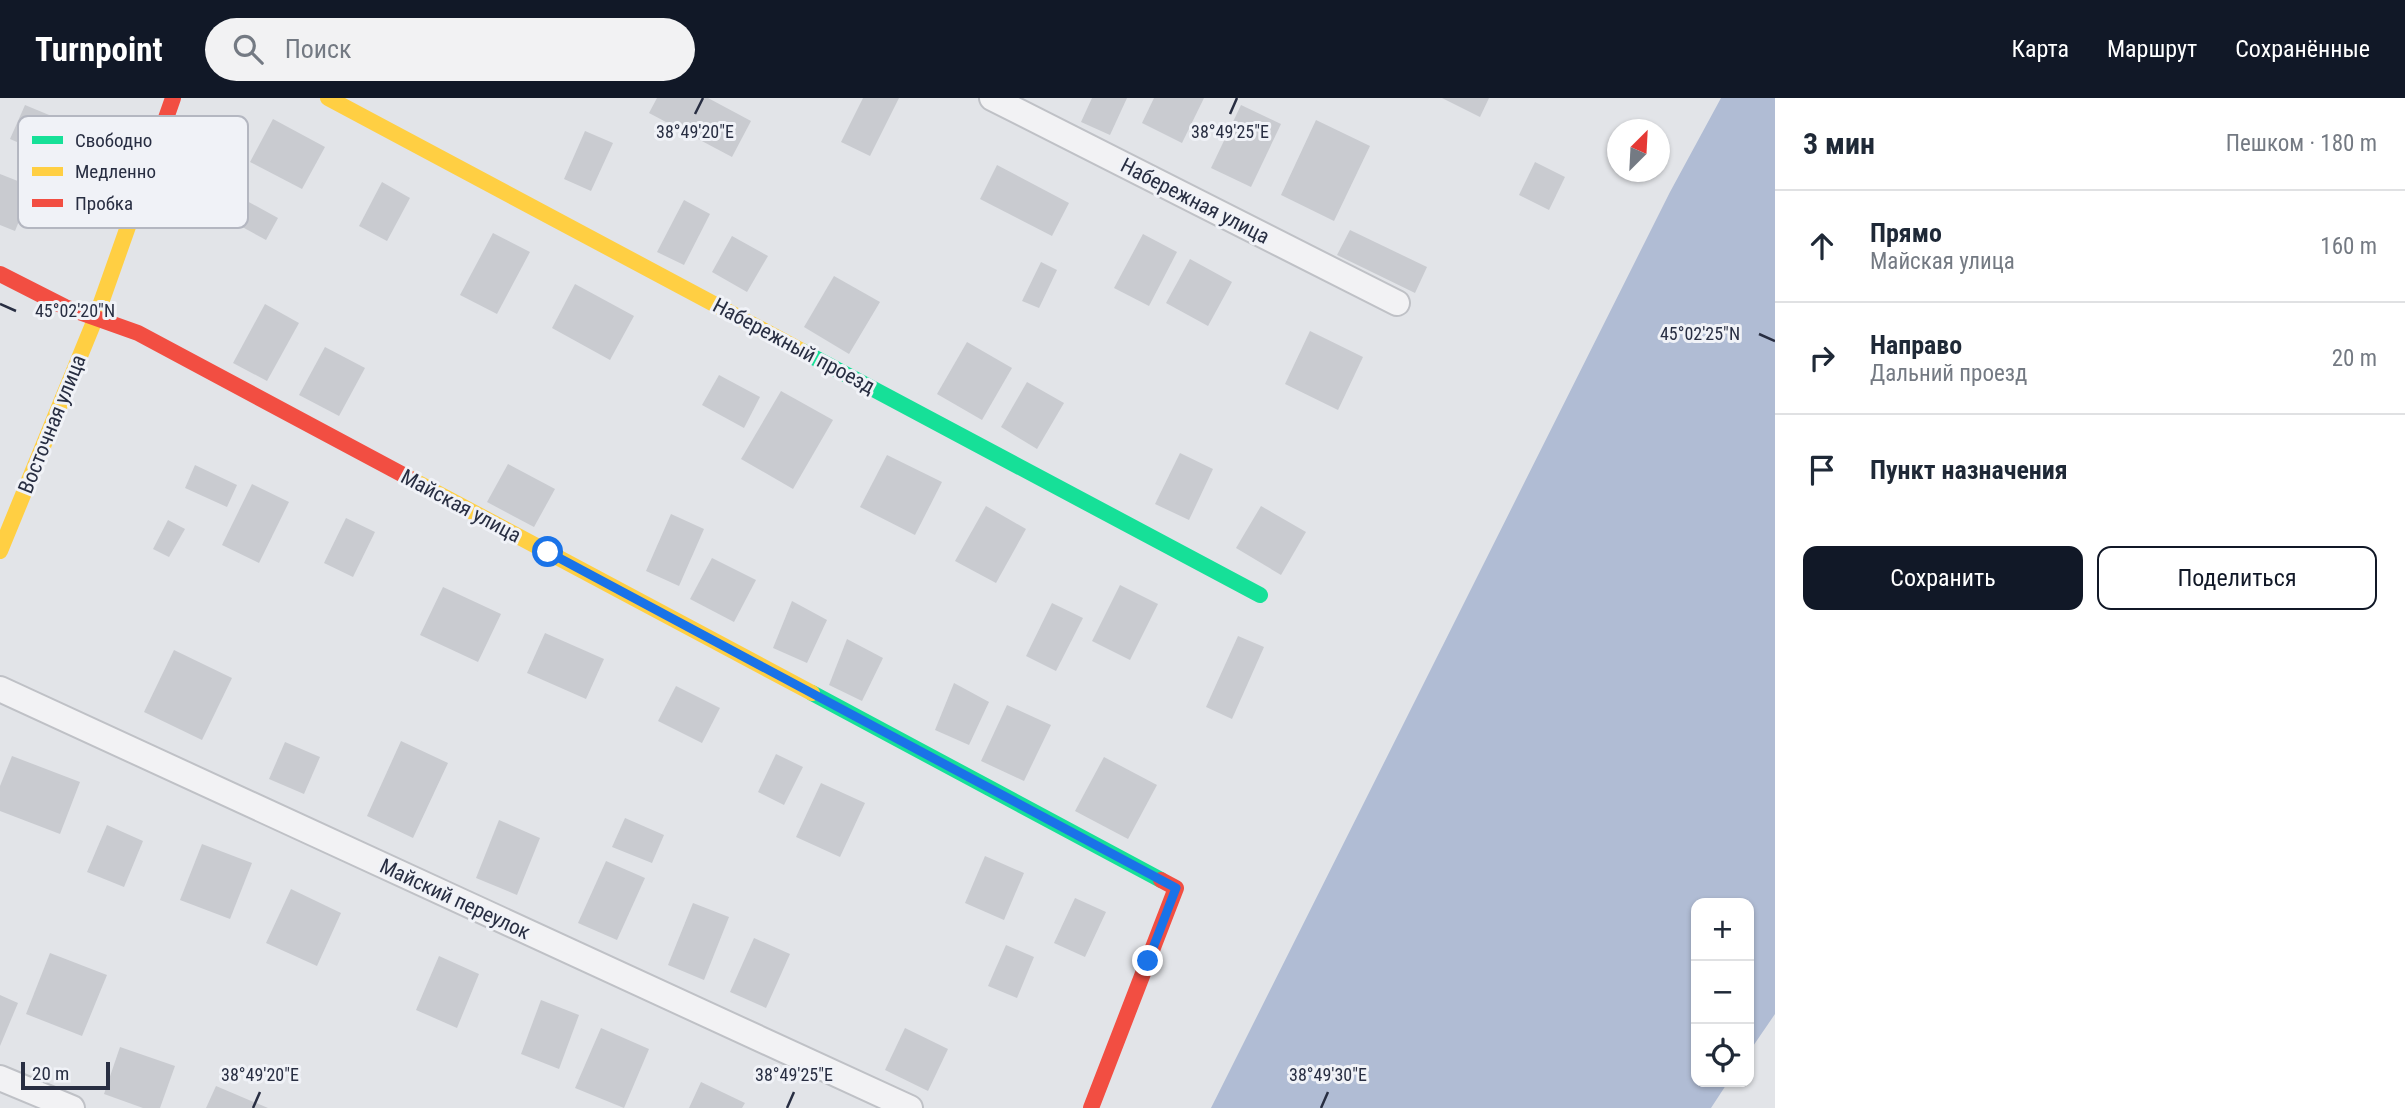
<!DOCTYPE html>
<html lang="ru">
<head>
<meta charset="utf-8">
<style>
  body { margin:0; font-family:"Roboto Condensed",sans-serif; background:#f2f2f3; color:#1f2937 }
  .controls { position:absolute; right:21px; bottom:21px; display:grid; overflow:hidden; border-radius:14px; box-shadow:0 2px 5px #0004 }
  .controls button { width:63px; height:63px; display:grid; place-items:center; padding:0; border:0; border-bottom:2px solid #e0e1e3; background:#fff; color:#1f2937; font:35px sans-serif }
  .compass { position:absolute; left:1607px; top:21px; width:63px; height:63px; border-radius:50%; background:#fff; box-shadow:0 2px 5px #0004; rotate:24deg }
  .scale { position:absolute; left:21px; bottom:18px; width:89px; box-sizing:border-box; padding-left:7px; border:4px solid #282e42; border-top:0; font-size:19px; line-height:24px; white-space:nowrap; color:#282e42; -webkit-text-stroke:5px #f0f2f7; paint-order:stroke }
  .stop { position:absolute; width:21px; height:21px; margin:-16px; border:5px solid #1a73e8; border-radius:50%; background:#fff }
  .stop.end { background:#1a73e8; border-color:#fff; box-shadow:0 2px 7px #0008 }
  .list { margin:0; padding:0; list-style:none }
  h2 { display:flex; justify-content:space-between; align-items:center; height:91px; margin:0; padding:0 28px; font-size:30px }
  h2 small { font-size:23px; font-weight:400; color:#747a83 }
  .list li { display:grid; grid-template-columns:46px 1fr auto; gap:21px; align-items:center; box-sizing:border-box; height:112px; padding:0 28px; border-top:2px solid #e0e1e3 }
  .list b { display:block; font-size:26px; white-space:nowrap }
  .list p { margin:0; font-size:23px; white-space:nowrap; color:#747a83 }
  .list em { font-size:23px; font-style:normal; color:#747a83 }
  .actions { display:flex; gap:14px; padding:21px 28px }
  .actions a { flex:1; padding:16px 0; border:2px solid #111827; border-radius:14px; text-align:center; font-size:24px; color:#111827 }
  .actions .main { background:#111827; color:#fff }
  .icon { flex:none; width:38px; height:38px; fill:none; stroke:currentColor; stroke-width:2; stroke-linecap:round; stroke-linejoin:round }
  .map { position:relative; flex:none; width:1775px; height:1010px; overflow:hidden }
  header { display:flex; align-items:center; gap:42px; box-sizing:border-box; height:98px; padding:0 35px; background:#111827; color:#fff }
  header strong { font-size:33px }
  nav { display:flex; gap:38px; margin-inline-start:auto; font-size:24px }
  .search { width:490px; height:63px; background:#f2f2f3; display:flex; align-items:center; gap:18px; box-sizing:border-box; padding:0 24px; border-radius:38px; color:#747a83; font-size:26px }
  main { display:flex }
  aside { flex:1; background:#fff }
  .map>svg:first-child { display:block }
</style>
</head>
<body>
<header>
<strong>Turnpoint</strong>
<div class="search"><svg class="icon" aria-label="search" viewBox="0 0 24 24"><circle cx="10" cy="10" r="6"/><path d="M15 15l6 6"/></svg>Поиск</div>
<nav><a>Карта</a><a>Маршрут</a><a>Сохранённые</a></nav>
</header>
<main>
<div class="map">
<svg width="1775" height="1010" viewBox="0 0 1775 1010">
  <rect width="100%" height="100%" fill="#e2e4e8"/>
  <path fill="#b0bcd4" d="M1721,0H1775V916L1749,954V805H1696V984H1728L1711,1010H1211L1670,94Z"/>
  <g fill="#c9cbd0">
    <path d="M657,0H708L751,23L732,59L649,15Z"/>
    <path d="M863,0H899L870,58L841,44Z"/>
    <path d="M1092,0H1127L1110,37L1081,24Z"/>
    <path d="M1154,0H1204L1182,45L1142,25Z"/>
    <path d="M1442,0H1489L1480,19Z"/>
    <path d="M25,7L66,24L52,59L10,41Z"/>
    <path d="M1241,7L1281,26L1251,89L1211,70Z"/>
    <path d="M273,21L325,49L302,91L250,64Z"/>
    <path d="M1316,22L1370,48L1334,123L1281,97Z"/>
    <path d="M585,33L613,45L591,93L564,81Z"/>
    <path d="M1535,64L1565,79L1549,112L1519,97Z"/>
    <path d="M997,67L1069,105L1052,138L980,101Z"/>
    <path d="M0,76L33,89L15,133L0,127Z"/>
    <path d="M382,84L410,100L387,143L359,128Z"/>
    <path d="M236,97L278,120L266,142L224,119Z"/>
    <path d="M684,102L710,116L684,167L657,154Z"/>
    <path d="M1350,132L1427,169L1415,195L1337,157Z"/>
    <path d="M493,135L530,154L497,216L460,197Z"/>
    <path d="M1143,136L1177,154L1149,208L1114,190Z"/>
    <path d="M732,138L768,158L747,194L712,174Z"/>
    <path d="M1190,161L1232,184L1208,228L1166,205Z"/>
    <path d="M1041,164L1057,172L1039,210L1022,203Z"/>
    <path d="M834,178L880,204L849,256L804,229Z"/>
    <path d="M575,186L634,218L610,262L552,230Z"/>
    <path d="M265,206L299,225L267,283L233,265Z"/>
    <path d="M1310,233L1363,259L1338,312L1285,286Z"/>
    <path d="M967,244L1012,270L982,322L937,296Z"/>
    <path d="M325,249L365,270L339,318L299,297Z"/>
    <path d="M719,277L760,299L744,330L702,307Z"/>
    <path d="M1027,284L1064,305L1037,351L1001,329Z"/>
    <path d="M781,293L833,322L793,391L741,361Z"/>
    <path d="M1180,355L1213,371L1189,422L1155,406Z"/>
    <path d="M887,357L942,384L915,437L860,409Z"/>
    <path d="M508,366L555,391L534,429L487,404Z"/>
    <path d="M195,367L237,387L227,409L185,390Z"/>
    <path d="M252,386L289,404L259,465L222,447Z"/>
    <path d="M986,408L1026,431L996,485L955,463Z"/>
    <path d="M1261,408L1306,434L1281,477L1236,450Z"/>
    <path d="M671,416L704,431L679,488L646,473Z"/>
    <path d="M346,420L375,434L353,479L324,465Z"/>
    <path d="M168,422L185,431L169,459L153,451Z"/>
    <path d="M712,460L756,482L734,524L690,501Z"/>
    <path d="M1120,487L1158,506L1130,562L1092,543Z"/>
    <path d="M443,489L501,516L478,564L420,537Z"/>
    <path d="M792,503L827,522L807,565L773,550Z"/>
    <path d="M1052,505L1083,520L1056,573L1026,558Z"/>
    <path d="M545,535L604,561L586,601L527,575Z"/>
    <path d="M1238,538L1264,549L1232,621L1206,609Z"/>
    <path d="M847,541L883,560L862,603L829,587Z"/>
    <path d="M174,552L232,580L202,642L144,614Z"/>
    <path d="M954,585L989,604L969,647L935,632Z"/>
    <path d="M676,588L720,610L702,645L658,623Z"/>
    <path d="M1007,607L1051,627L1024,683L981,663Z"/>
    <path d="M401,643L448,665L413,740L367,718Z"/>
    <path d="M285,644L320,659L304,696L269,681Z"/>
    <path d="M776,656L803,669L784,707L758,694Z"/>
    <path d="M12,658L80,684L60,736L0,713V688Z"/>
    <path d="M1104,659L1157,687L1128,741L1075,713Z"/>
    <path d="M821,685L865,705L840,759L796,739Z"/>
    <path d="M625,720L664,737L652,765L612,749Z"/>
    <path d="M499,722L540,740L517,797L476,780Z"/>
    <path d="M107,727L143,743L124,789L87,774Z"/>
    <path d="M202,746L252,765L230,821L180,802Z"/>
    <path d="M985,758L1024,775L1004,822L965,805Z"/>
    <path d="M606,763L645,780L617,842L578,825Z"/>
    <path d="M291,791L341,815L317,868L266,845Z"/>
    <path d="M1075,800L1106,814L1085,859L1054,845Z"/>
    <path d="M693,805L729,819L704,882L668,867Z"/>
    <path d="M754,840L790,856L766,910L730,894Z"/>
    <path d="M1006,847L1034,859L1017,900L988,888Z"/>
    <path d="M50,855L107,877L82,938L26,916Z"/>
    <path d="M439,858L479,876L457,930L416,912Z"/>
    <path d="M0,897L18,905L0,948Z"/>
    <path d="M541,902L579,917L559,971L521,956Z"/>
    <path d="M601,930L649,951L624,1010L575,990Z"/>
    <path d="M905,930L948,951L928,993L885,972Z"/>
    <path d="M120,949L175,968L160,1010H143L104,996Z"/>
    <path d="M701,984L745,1005L742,1010H689Z"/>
    <path d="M216,988L268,1010H206Z"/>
  </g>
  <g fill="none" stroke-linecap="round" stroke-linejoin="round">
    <defs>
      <g id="street">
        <path d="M992,0L1397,205"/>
        <path d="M0,591L910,1010"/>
        <path d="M0,980L72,1010"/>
      </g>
    </defs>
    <use href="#street" stroke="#bfc1c6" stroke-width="28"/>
    <use href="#street" stroke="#f2f2f4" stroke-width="24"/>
    <g stroke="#16e098" stroke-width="16">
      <path d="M802,253L1260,497"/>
      <path d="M812,595L1161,782"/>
    </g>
    <g stroke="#ffcf43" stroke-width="16">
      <path d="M328,0L802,253"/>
      <path d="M409,380L812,595"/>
      <path d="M0,453L96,219L136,106"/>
    </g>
    <g stroke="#f24e42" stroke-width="16">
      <path d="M136,106L173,0"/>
      <path d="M0,176L65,209L138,235L409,380"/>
      <path d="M1091,1010L1176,790L1161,782"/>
    </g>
  </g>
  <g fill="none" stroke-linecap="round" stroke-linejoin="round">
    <path stroke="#1a73e8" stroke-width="9" d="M548,454L1176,790L1148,863"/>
  </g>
  <path fill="none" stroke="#282e42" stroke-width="2.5" d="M695,16L703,0M1230,16L1237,0M0,206L16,213M1759,236L1775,243M253,1010L260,994M787,1010L794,994M1321,1010L1328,994"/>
  <g text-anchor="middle" stroke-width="6" stroke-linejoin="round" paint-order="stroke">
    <g font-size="21" fill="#282e42" stroke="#f0f2f7">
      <text transform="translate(1195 103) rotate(27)" y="7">Набережная улица</text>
      <text transform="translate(794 248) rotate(28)" y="7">Набережный проезд</text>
      <text transform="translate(52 326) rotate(-68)" y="7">Восточная улица</text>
      <text transform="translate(461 408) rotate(28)" y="7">Майская улица</text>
      <text transform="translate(455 801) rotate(25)" y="7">Майский переулок</text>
    </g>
  </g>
  <rect x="18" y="18" width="230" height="112" rx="10" fill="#f0f2f7" stroke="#b4b7c1" stroke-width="2"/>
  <rect x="32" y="38" width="31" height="8" fill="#16e098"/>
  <rect x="32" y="69" width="31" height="9" fill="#ffcf43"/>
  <rect x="32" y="101" width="31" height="8" fill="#f24e42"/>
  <g font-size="19" fill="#282e42">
    <text x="75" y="49">Свободно</text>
    <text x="75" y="80">Медленно</text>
    <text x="75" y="112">Пробка</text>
  </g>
  <g font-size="18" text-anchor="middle" fill="#282e42" stroke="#f0f2f7" stroke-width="6" stroke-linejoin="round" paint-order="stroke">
    <text x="695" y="40">38°49'20"E</text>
    <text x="1230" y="40">38°49'25"E</text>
    <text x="75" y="219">45°02'20"N</text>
    <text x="1700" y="242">45°02'25"N</text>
    <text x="260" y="983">38°49'20"E</text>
    <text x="794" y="983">38°49'25"E</text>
    <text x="1328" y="983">38°49'30"E</text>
  </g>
</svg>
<div class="controls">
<button>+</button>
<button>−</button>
<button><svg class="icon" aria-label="locate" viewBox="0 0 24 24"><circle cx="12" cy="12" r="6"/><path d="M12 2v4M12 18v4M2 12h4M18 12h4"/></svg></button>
</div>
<svg class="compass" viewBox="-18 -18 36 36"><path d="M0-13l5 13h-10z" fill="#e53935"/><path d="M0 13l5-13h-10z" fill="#747a83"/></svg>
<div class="scale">20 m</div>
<div class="stop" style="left:548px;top:454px"></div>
<div class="stop end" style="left:1148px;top:863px"></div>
</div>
<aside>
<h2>3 мин<small>Пешком · 180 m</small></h2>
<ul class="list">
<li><svg class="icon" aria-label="ahead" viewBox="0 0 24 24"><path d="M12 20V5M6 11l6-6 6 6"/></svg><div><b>Прямо</b><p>Майская улица</p></div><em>160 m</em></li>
<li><svg class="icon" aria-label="right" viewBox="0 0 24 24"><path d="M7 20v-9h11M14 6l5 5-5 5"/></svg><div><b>Направо</b><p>Дальний проезд</p></div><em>20 m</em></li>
<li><svg class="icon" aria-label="arrive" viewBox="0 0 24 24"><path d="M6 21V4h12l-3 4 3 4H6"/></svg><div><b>Пункт назначения</b></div></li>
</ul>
<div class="actions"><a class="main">Сохранить</a><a>Поделиться</a></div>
</aside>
</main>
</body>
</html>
